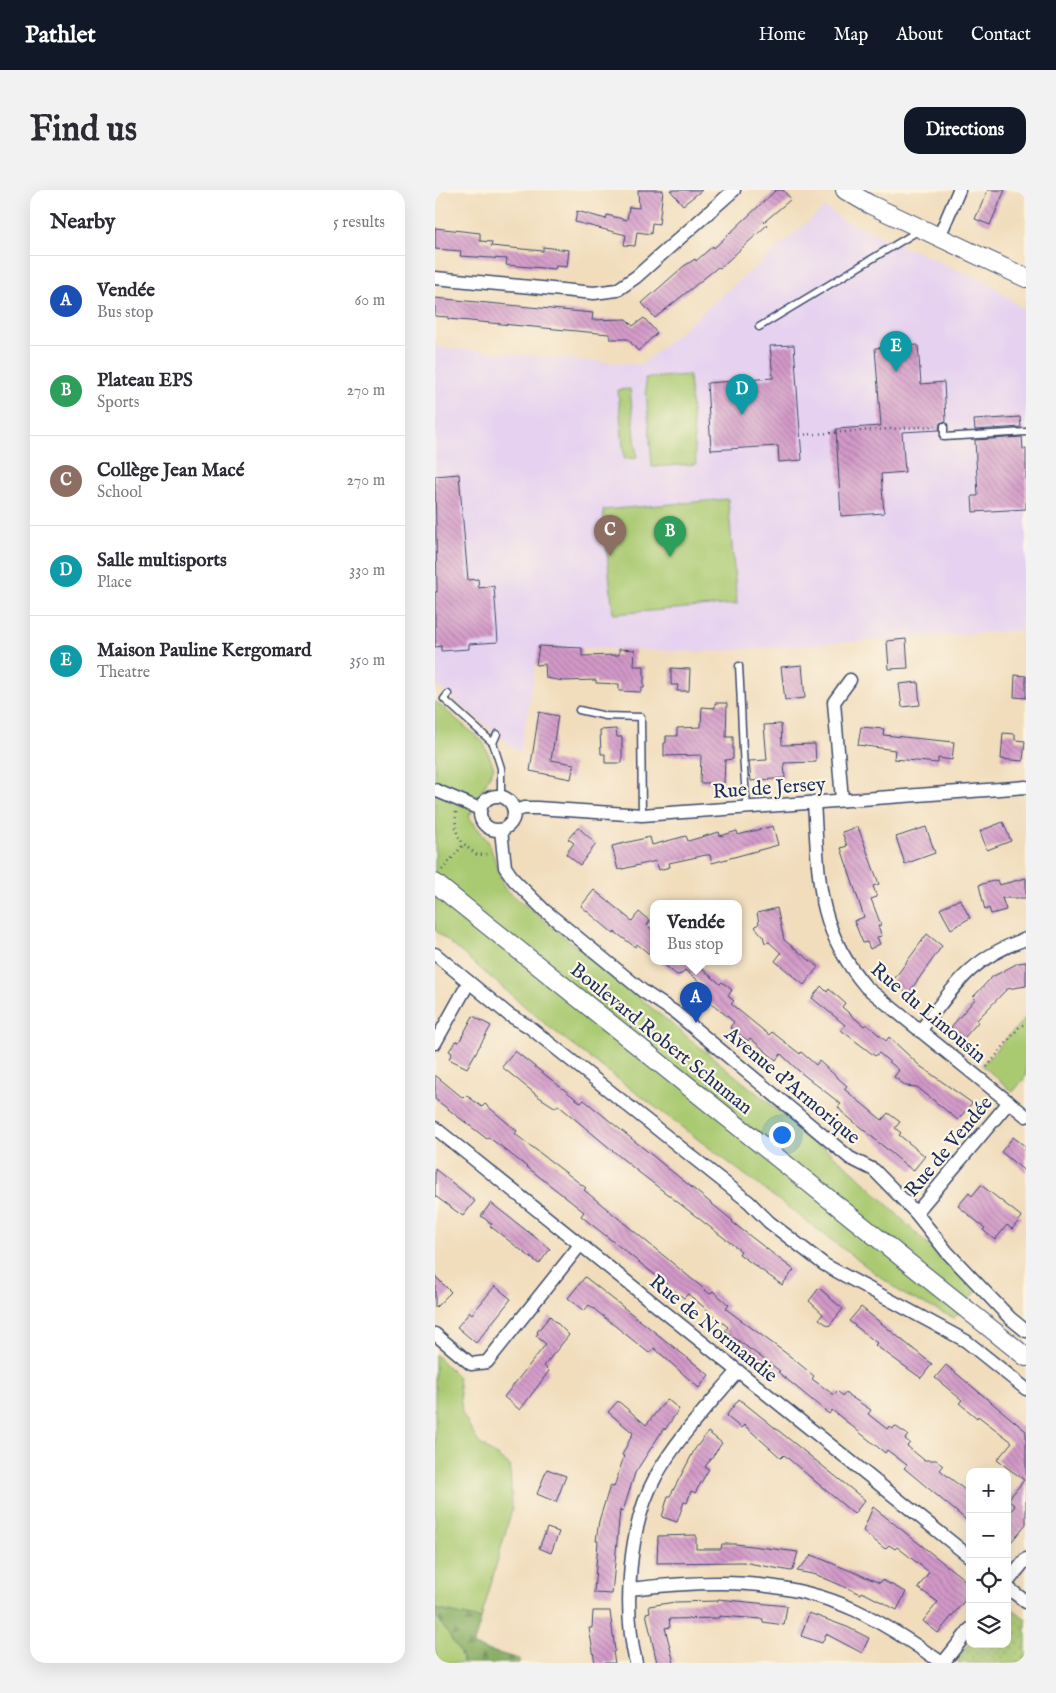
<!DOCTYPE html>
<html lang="en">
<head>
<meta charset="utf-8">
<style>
  body { margin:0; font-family:"IM FELL English",serif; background:#f2f2f3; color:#2b2b33 }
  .controls { position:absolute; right:15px; bottom:15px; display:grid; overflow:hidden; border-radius:10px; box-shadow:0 5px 20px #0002 }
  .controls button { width:45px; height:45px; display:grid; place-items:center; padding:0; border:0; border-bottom:1px solid #e1e1e2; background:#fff; color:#2b2b33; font:25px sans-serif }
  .you { position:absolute; left:346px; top:944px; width:18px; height:18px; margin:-12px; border:4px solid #fff; border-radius:50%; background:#1a73e8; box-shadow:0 0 0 8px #1a73e833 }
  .badge { display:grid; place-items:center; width:32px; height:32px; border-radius:50%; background:#111827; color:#fff; font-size:16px; font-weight:700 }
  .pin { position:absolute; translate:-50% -41px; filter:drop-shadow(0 1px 2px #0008) }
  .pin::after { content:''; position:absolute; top:26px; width:18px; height:15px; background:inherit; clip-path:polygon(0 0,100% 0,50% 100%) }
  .popup { position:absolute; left:215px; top:710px; width:92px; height:65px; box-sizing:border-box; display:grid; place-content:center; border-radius:10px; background:#fff; filter:drop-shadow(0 1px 4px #0005); font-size:16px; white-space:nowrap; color:#7c7c81 }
  .popup b { font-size:19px; color:#2b2b33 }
  .popup::after { content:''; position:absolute; left:50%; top:100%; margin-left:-10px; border:10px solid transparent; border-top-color:#fff }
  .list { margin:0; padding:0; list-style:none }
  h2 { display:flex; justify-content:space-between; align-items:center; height:65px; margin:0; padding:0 20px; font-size:21px }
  h2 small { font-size:16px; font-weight:400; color:#7c7c81 }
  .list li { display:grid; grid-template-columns:32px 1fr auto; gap:15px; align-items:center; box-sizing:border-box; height:90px; padding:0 20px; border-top:1px solid #e1e1e2 }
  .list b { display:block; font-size:19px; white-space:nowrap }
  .list p { margin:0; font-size:16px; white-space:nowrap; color:#7c7c81 }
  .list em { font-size:16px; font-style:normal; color:#7c7c81 }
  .icon { flex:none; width:28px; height:28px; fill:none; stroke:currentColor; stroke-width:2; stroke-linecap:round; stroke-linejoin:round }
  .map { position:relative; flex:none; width:591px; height:1473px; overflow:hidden; border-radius:15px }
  header { display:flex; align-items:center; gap:30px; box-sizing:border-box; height:70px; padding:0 25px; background:#111827; color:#fff }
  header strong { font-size:24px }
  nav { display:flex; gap:28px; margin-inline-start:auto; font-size:18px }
  .intro { display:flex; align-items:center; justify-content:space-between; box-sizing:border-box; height:120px; padding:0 30px }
  h1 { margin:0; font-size:35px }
  .button { padding:12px 22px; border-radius:15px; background:#111827; color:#fff; font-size:18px; font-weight:700 }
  main { display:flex; gap:30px; padding:0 30px }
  aside { flex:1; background:#fff; border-radius:15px; box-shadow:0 5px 20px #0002 }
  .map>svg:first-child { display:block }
</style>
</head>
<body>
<header>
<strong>Pathlet</strong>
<nav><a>Home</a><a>Map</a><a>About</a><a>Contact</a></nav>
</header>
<div class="intro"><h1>Find us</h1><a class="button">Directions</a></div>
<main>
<aside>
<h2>Nearby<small>5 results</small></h2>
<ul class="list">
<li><span class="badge" style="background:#1a4fb4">A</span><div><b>Vendée</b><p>Bus stop</p></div><em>60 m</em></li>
<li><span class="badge" style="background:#2e9e5b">B</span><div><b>Plateau EPS</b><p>Sports</p></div><em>270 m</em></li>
<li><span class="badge" style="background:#8d6e63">C</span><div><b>Collège Jean Macé</b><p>School</p></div><em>270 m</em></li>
<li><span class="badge" style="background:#0f9aa8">D</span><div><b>Salle multisports</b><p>Place</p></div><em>330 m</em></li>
<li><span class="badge" style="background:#0f9aa8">E</span><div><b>Maison Pauline Kergomard</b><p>Theatre</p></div><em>350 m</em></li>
</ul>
</aside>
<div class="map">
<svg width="591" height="1473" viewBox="0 0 591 1473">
  <defs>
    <pattern id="forest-firs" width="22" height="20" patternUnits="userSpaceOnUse" patternTransform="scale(1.25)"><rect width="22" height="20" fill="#87ae64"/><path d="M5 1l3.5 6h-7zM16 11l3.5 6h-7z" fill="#6e8e56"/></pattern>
    <pattern id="park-dots" width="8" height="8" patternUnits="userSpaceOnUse" patternTransform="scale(1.25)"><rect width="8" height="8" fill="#aaca72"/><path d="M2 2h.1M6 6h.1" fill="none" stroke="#8aa461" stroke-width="1.8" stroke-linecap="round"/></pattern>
    <pattern id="building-back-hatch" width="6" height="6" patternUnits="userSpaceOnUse" patternTransform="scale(1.25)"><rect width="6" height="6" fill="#d399c8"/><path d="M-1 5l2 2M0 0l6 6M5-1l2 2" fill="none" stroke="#aa7da6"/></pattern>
  </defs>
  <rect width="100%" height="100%" fill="#fcf5e5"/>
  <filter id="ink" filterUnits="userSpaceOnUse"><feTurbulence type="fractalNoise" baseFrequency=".02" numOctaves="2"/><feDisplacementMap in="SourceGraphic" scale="10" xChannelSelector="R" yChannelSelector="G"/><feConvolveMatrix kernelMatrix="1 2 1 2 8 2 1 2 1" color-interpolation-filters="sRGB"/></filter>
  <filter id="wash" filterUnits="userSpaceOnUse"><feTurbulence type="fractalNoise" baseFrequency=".0096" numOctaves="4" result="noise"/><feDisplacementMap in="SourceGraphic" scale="20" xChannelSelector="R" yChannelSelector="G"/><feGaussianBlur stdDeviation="1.12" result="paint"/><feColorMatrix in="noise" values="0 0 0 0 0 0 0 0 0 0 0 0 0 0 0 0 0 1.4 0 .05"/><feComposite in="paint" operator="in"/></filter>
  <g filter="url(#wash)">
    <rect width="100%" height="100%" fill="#f1ddbc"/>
    <path fill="#e6d2f0" d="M390,17L406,29L557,95L591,122V440L270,462L104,456L85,563L0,494V157L206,175Z"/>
    <g fill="#aaca72" stroke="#627c68">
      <path d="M254,185L261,274L217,277L210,188Z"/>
      <path d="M195,199L202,268L189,269L183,200Z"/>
      <path d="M293,309L302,414L178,424L168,320Z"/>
      <path d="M0,511L48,552L59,577L34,627L54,653L69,698L420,983L541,1102L519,1128L468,1104L114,837L0,740Z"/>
      <path d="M591,827V886L578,902L547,875Z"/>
      <path d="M0,1164L23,1187L27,1223L43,1252L75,1276L77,1319L46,1429L0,1419Z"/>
      <path d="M0,1426L19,1450L29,1473H0Z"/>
    </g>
    <path fill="url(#forest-firs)" stroke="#516e61" d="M0,1419L46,1429L38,1456L84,1469V1473H29C25,1457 0,1430 0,1419Z"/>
    <path fill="url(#park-dots)" stroke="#627c68" d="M572,1415L591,1429V1473H524L522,1469L535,1453L572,1454Z"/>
    <g id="blocks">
      <g fill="url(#building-back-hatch)">
        <path d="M203,0H228L224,34L217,33L216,44L202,42L200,56L189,55L191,45L140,32L142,21L171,29L172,25L192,30L194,17L204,18Z"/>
        <path d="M235,0H267L248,15Z"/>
        <path d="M341,0H348L356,9L329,32L332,35L285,78L283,77L220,128L207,113L249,76L260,69L261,71L278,56L279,58Z"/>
        <path d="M553,0H570L555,35L540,29Z"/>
        <path d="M0,38L45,43V51L57,52L56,56L108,61V57L134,60L132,77L121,76L120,79L71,75L72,69L25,66L26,61L0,59Z"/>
        <path d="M0,108L158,123L157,130L191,129L198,136L209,128L222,143L203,161L193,149H175L174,144L13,129V127L0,126Z"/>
        <path d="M359,155L367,270L344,272L343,256L276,260L272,193L338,188L335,156Z"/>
        <path d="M483,155L486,194L509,192L511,231L505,233L504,240L467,242L470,282L446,284L449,323L406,326L401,239L446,236L440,158Z"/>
        <path d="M585,227L586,237L540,240L539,230Z"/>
        <path d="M587,247L588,259H591V319L538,322L537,306H543L540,250Z"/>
        <path d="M24,284L33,390L43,389L44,398L59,396L63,452L34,454V459L6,461V456L0,457V402H2L0,286Z"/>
        <path d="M471,449L473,478L454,479L452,451Z"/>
        <path d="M104,456L147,458V466L184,465V459L200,460L199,476H209V498H206V502L184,501V494L161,493V490L128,491L111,488L110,474L101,475Z"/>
        <path d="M367,475L370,508L350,510L346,477Z"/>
        <path d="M236,478L255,479L254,501H242L243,495H236Z"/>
        <path d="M580,485L591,486V508L579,507Z"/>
        <path d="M483,492L485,515L467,517L464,494Z"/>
        <path d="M280,513H292L291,547H298V569L290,570L289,593H265L266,565L229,566V553H231V546H242V538L266,537L267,517L280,518Z"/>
        <path d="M104,522L123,526L116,570L139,574L136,589L95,581Z"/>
        <path d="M346,534L347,555L380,554L381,572L349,573L350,588L316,591L314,571L332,570L329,535Z"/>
        <path d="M426,537L449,539L448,545L519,552L517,570L503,568V573L459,569L460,560L423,555Z"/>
        <path d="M181,539L182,547H187V573H170V564H166L165,540Z"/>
        <path d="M568,543L580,544V550L590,551L588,571L566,569Z"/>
        <path d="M568,632L576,651L552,660L545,641Z"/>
        <path d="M338,636L343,655L277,673L275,665H271L234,673L235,677L224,680L221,671L183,680L177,656L215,647L217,655L251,646L253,651L284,642L285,646L302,641L303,645Z"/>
        <path d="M143,637L161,654L145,675L131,664L139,653L133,649Z"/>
        <path d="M423,637L444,694L438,696L442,707L436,709L446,735L443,736L447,746L442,747L445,754L435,759L432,752L428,753L419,731L429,727L406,658L412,656L407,642Z"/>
        <path d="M491,637L500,663L470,674L461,647Z"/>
        <path d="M591,688V708H567L571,720L556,724L554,718L550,720L544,695L562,690L564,695Z"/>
        <path d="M159,700L197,731L204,722L215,731L212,735L218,740V767L202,754L200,757L180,742L179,744L146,716Z"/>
        <path d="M525,709L535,728L516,739L505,719Z"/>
        <path d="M342,718L349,750L383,777L369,795L340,771L346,763L334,752L330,753L328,746L320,737L324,733L322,723Z"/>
        <path d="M492,744L507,756L473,804L457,792Z"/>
        <path d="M226,772H267L264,776L285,794L287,792L297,800L293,806L299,811L296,814L334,845L337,842L365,864L366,862L381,875L384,871L412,896L409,899L447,930L453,923L465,932L460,938L466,943L464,945L490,966L478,981L407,922L403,917L406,914L365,882L346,864L341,870L315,848L313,851L295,837L299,832L269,807L271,805L265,800L269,795L250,780L247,784L242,785Z"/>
        <path d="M591,772V796L572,799L542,830L543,832L529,848L516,837L540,809L538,807L557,787L583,773Z"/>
        <path d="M386,796L392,802L394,799L410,813L407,817L429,836L431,834L451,851L454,847L485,876L537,913L523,930L482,897L471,896L459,887L464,880L444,863L440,866L406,840L410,835L377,808Z"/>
        <path d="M38,826L56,836L32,878L14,869L17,863L14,861L21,851L24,852Z"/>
        <path d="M80,861L146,913L149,910L298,1031L297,1032L359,1080L347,1095L304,1064L306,1061L201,980L123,915L121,918L104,907L67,877Z"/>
        <path d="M0,885L28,908L31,905L47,917L50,914L82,941L80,944L151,998L149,1000L275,1104L278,1101L294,1115L291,1119L356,1167L379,1186L377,1189L399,1205L402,1201L408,1206L410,1203L436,1220L433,1224L452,1239L454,1236L458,1239L460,1236L473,1245L470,1249L475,1253L472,1256L489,1270H501L508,1276L505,1280L535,1304V1333L469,1278L472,1275L452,1260L450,1263L397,1220L394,1224L343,1182L345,1181L290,1141L293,1137L253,1104L249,1108L146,1026L149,1022L68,958L53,947L52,949L0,909Z"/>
        <path d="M578,947L591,957V982L566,962Z"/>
        <path d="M0,979L40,1011L28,1026L0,1006Z"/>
        <path d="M546,995L587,1027L577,1039L572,1035L560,1050L548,1040L550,1038L523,1016L534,1003L537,1006Z"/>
        <path d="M56,1013L115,1059L104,1074L55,1036L57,1034L46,1026Z"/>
        <path d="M0,1086L16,1102L0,1118Z"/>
        <path d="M150,1087L274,1185L264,1198L219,1158L214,1163L154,1115L149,1121L133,1108Z"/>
        <path d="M60,1096L76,1109L41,1153L22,1137L35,1122L37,1124Z"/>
        <path d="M384,1098L408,1119L394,1136L384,1129L388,1124L374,1111Z"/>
        <path d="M426,1117L497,1174L486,1188L440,1155L442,1153L414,1131Z"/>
        <path d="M115,1126L134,1145L109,1176L114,1181L85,1220L69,1207L111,1154L101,1146L103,1143L102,1142Z"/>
        <path d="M511,1175L591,1241V1334L572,1357V1326L580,1316L573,1310L589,1290L562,1270L577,1252L543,1226L542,1228L524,1213L527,1210L500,1188Z"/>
        <path d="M232,1209L244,1219L230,1240L229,1238L200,1283L188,1321L185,1320L177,1404L159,1403L163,1351H161L164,1331L175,1296L179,1297L189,1266L187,1265L198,1243L173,1222L183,1211L211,1235Z"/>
        <path d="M304,1209L430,1310L419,1324L349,1265L346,1268L309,1235L306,1238L291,1226Z"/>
        <path d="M273,1242L287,1253L270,1277L274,1279L260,1303L256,1301L252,1313L249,1312L242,1332L227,1327L233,1306H235L260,1259Z"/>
        <path d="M112,1279L131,1286L121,1312L102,1304Z"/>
        <path d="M438,1317L535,1394V1404L503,1443L488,1431L503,1412L483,1398L494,1382L462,1357L460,1359L454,1355L450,1359L428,1341Z"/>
        <path d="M112,1338L124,1342L116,1363L104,1358Z"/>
        <path d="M261,1345V1359H286L287,1354H301L363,1362L358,1380L356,1381L308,1372L222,1373L223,1346Z"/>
        <path d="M377,1365L445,1393L447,1390L471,1402L462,1420L427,1402L426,1404L382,1385L362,1381Z"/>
        <path d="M283,1409L352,1416L349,1435L328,1432V1429L284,1426V1428L234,1429L235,1437L230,1438L239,1473H222L211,1423L215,1422L214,1416L240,1412L283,1411Z"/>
        <path d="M158,1421H175L180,1461L178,1462L180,1473H160L154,1438H157Z"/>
        <path d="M374,1423L412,1437L434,1448L427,1463L391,1444L387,1453L366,1446Z"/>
      </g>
    </g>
  </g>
  <g filter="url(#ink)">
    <use href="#blocks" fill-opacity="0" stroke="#3b496c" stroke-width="1"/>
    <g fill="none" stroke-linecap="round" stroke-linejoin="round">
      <defs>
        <g id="lane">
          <path d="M324,137L483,41"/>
          <path d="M509,236V247L591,242"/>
          <path d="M304,476C307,523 307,569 312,617"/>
          <path d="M13,504L9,509L58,553L66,578V605"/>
          <path d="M144,520L171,526L206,527L207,625"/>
          <path d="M58,553L62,544"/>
        </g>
        <g id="street">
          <path d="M504,47L524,0"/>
          <path d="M0,88L159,103L182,100L201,87L299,0"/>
          <path d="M0,600L45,619"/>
          <circle cx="62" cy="623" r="17"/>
          <path d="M407,610L399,512L415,490"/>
          <path d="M379,612C384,686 380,737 431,797L591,926"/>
          <path d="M80,621L89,618H102L207,625L591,597"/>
          <path d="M66,640L70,677L79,690L109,720L209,802L241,823L415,968L439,980L481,1023L512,1062L575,1128L591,1141"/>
          <path d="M0,764L74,825L93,836L314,1012L334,1032L390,1075L531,1151L591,1199"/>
          <path d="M485,841C520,796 535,768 591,749"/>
          <path d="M0,853L34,792"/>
          <path d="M0,938L535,1367"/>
          <path d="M481,1023L574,912"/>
          <path d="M0,1144L36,1174L52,1172L145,1055"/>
          <path d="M572,1393L591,1369"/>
          <path d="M572,1397L591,1412"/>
          <path d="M195,1399C272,1390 348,1387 420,1420C450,1434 480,1454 507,1473"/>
          <path d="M201,1473C188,1419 193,1336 221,1286C242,1248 275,1214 303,1181"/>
          <path d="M508,1473L535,1439"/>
        </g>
        <g id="secondary">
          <path d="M410,0L434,14L591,88"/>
          <path d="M0,693L591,1167"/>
        </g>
      </defs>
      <use href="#lane" stroke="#3b496c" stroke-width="9"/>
      <use href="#street" stroke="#3b496c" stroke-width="15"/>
      <use href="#secondary" stroke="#3b496c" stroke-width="20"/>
      <g stroke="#3b496c" stroke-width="2.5" stroke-dasharray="1 4" stroke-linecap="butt">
        <path d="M365,245L500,236"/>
        <path d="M21,622C19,646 24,651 42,665L55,664"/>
        <path d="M7,680L29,654"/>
        <path d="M552,877L585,836L591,834"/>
      </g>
      <use href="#lane" stroke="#fff" stroke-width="6"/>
      <use href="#street" stroke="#fff" stroke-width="12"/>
      <use href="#secondary" stroke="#fff" stroke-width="18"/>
    </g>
  </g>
  <g text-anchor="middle" stroke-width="4.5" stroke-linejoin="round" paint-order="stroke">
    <g font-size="20" fill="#1b2f5e" stroke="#fcf5e5">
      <text transform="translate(334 597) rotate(-4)" y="7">Rue de Jersey</text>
      <text transform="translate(494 822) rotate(40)" y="7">Rue du Limousin</text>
      <text transform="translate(227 848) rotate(39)" y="7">Boulevard Robert Schuman</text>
      <text transform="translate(358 895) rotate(40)" y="7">Avenue d'Armorique</text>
      <text transform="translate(513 956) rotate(-50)" y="7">Rue de Vendée</text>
      <text transform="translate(279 1138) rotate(39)" y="7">Rue de Normandie</text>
    </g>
  </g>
</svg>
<div class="controls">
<button>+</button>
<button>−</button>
<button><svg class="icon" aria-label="locate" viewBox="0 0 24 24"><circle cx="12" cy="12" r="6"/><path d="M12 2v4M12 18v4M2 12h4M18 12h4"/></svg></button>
<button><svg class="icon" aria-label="layers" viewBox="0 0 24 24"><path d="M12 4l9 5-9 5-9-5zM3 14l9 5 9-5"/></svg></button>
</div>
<div class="you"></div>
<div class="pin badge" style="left:261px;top:833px;background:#1a4fb4">A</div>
<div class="popup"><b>Vendée</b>Bus stop</div>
<div class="pin badge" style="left:235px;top:367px;background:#2e9e5b">B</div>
<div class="pin badge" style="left:175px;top:366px;background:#8d6e63">C</div>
<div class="pin badge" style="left:307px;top:225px;background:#0f9aa8">D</div>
<div class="pin badge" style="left:461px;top:182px;background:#0f9aa8">E</div>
</div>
</main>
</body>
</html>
